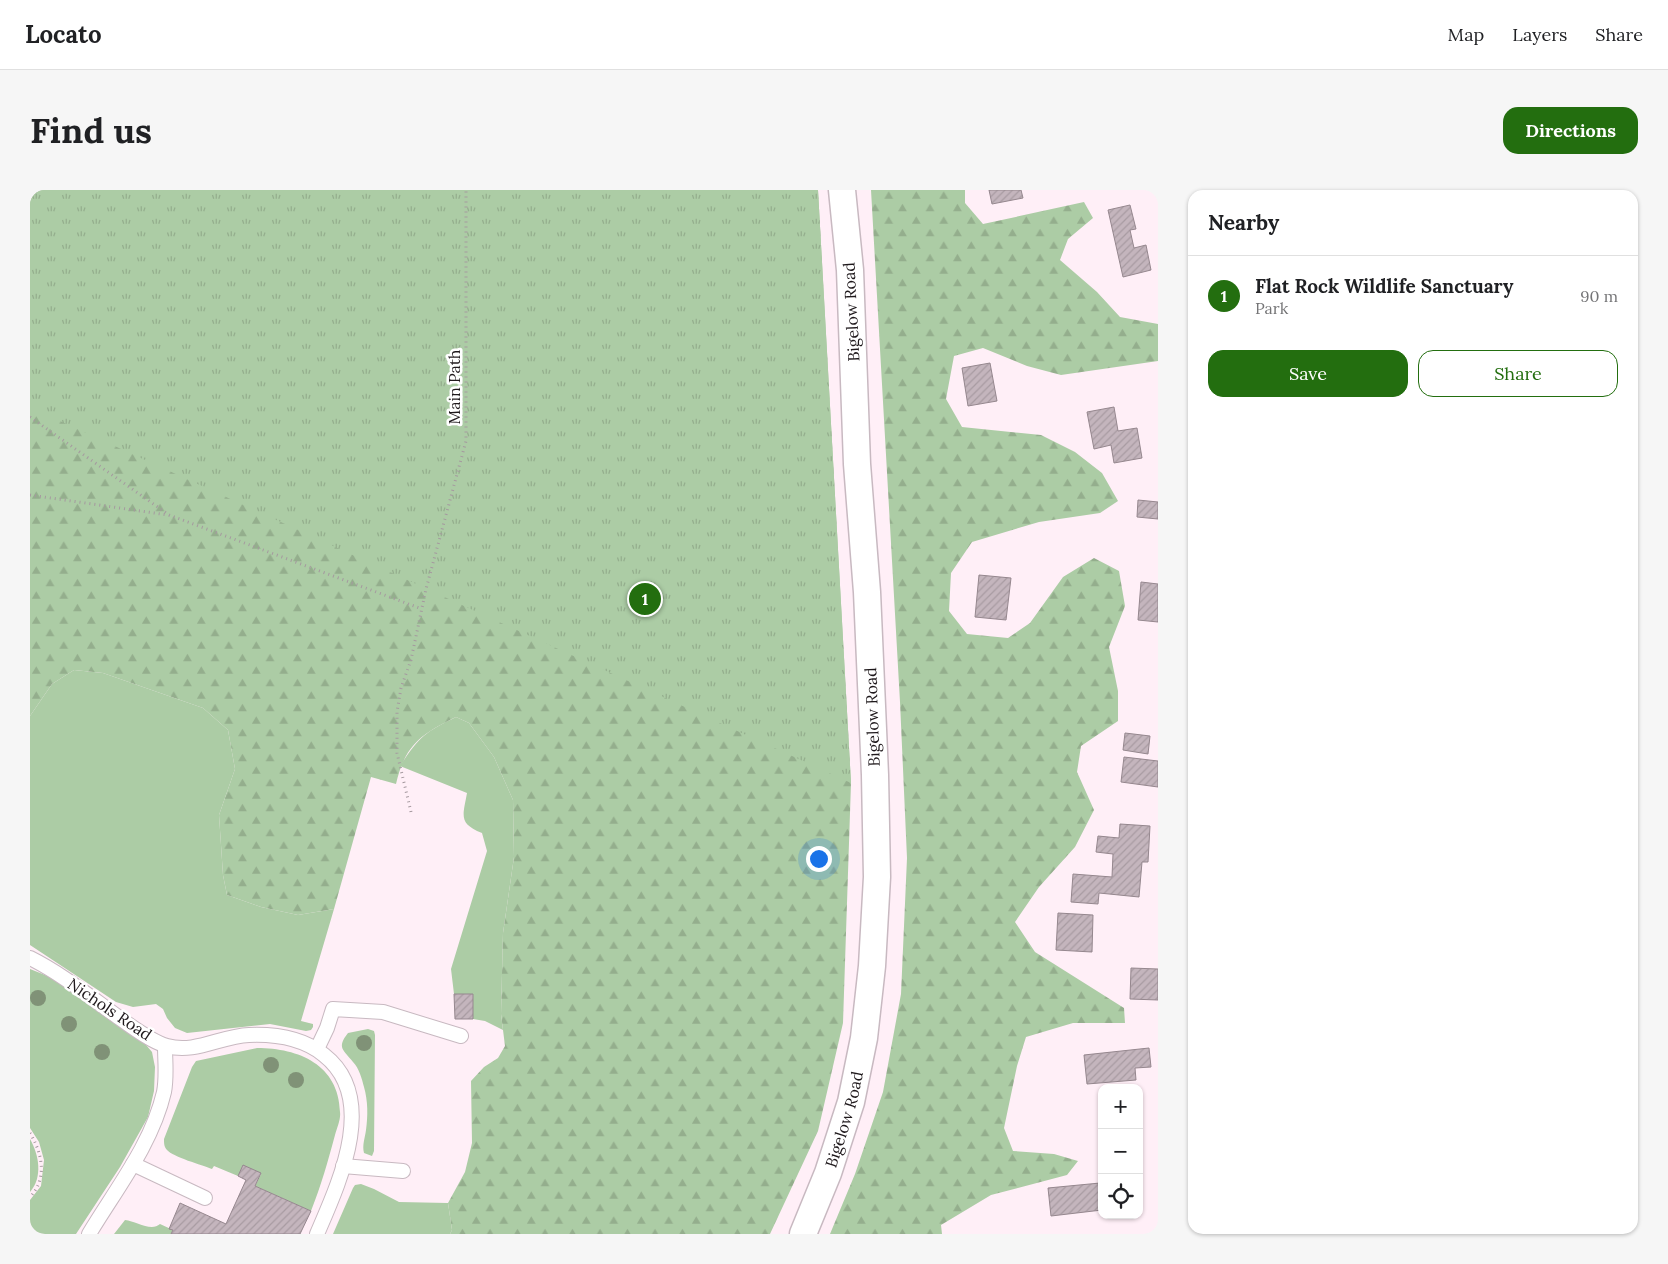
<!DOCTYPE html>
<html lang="en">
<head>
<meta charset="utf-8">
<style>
  body { margin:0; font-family:Lora,serif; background:#f6f6f6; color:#202124 }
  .controls { position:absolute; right:15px; bottom:15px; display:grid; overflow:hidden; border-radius:10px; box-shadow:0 1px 4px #0004 }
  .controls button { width:45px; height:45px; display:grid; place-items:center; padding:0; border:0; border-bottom:1px solid #e0e0e0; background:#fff; color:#202124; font:25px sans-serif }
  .you { position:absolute; left:788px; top:668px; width:18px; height:18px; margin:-12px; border:4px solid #fff; border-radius:50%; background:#1a73e8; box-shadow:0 0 0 8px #1a73e833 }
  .badge { display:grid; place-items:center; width:32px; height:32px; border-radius:50%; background:#236e0f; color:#fff; font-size:16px; font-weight:700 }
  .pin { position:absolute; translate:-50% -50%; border:2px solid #fff; box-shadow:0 1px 5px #0006 }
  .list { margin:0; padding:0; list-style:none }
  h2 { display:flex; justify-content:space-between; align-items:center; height:65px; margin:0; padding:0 20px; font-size:21px }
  h2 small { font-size:16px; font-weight:400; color:#757577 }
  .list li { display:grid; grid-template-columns:32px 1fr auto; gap:15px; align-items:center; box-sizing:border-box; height:80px; padding:0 20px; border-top:1px solid #e0e0e0 }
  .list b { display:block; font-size:19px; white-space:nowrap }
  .list p { margin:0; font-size:16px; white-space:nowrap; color:#757577 }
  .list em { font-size:16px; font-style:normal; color:#757577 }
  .actions { display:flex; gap:10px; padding:15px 20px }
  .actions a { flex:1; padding:11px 0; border:1px solid #236e0f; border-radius:15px; text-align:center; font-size:18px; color:#236e0f }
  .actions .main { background:#236e0f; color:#fff }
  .icon { flex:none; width:28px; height:28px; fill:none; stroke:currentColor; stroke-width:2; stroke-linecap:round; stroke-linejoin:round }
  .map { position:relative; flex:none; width:1128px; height:1044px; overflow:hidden; border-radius:15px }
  header { display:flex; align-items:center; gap:30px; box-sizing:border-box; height:70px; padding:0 25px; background:#fff; border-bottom:1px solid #e0e0e0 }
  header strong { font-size:24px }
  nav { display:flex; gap:28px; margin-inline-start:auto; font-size:18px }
  .intro { display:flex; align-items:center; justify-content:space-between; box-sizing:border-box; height:120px; padding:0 30px }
  h1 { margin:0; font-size:35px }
  .button { padding:12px 22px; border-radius:15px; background:#236e0f; color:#fff; font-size:18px; font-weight:700 }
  main { display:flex; gap:30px; padding:0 30px }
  aside { flex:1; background:#fff; border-radius:15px; box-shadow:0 1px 4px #0004 }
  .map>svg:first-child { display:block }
</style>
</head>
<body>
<header>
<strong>Locato</strong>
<nav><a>Map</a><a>Layers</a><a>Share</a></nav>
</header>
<div class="intro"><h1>Find us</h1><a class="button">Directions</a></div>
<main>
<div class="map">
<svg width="1128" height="1044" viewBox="0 0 1128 1044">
  <defs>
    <pattern id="forest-firs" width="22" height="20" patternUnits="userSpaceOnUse" patternTransform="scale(1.25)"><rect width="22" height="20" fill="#accca5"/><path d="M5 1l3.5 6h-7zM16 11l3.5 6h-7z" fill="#94ae8d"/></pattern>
    <pattern id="park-tufts" width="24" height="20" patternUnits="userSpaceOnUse" patternTransform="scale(1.25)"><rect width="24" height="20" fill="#accca5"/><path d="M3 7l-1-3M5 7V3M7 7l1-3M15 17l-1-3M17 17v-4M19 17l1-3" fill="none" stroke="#94ae8d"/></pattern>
    <pattern id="building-hatch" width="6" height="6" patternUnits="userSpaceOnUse" patternTransform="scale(1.25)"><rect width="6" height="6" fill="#c4b5bd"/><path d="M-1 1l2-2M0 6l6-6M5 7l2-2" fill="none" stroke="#a89ba2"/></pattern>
  </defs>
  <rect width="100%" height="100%" fill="#ffeff7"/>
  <g fill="#accca5">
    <path d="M44,480L73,483L173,518L198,540L205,579L189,625L193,685L197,705L231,717L268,725L304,719L271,831L283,834V837L281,840L276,841L240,834L157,843L145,838L137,828L133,819L126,814L103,817L86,812L0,755V526L22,494Z"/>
    <path d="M426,527L439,533L464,567L483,610L484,667L473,743L471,824L473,840L455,831L443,829L442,804H424L421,779L457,661L452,643C428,633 433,626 437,603L370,576C389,547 395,542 426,527Z"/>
    <path d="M0,779L20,787L55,809L111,849L122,862L125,877L124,901L118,927L90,977L46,1044H0V1010L11,996L14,970L9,952L0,938Z"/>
    <path d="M338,839L344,841L345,845L344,961L342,966L334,963C332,955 335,948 336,940C338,926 338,911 334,897C332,889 329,878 323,872C314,860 306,858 318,843Z"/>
    <path d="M227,858C269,858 309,875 310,922C311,929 307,938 305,945C298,971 291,996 281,1021L225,996L231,984L213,976L208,986L184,976L182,979C172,975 143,967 137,960C134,957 134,953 134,949L162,877L166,871Z"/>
    <path d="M0,949C9,965 13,987 0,1002Z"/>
    <path d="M331,994L344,999L369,1012L418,1013L422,1040L420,1044H303L323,998L325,995Z"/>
    <path d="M95,1030C106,1031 121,1042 130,1034L143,1040L141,1044H84Z"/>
  </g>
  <g fill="url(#forest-firs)">
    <path d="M0,0H788L821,593L813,833L788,941L740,1044H420L422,1040L418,1013L435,982L442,953L441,891L454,877L468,868L475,856L471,824L473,743L484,667L483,610L464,567L439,533L426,527C391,544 375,555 366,594L341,587L304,719L268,725L231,717L197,705L193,685L189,625L205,579L198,540L173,518L73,483L44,480L22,494L0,526Z"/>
    <path d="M841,0H935V13L953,34L1054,12L1063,28L1038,49L1030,70L1067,102L1090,127L1128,134V171L1031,185L997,176L953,158L924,166L916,209L932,237L1011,245L1045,262L1072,283L1088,311L1070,323L1009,332L942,352L921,383L919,421L937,444L978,448L1000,433L1033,387L1064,368L1089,381L1095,416L1079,457L1088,501V531L1051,556L1047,582L1064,620L1045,657L1009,697L985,732L1005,762L1094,818L1095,833H1043L996,847L987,876L974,938L983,961L1024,964L1048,971L1037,985L961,1005L911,1035L912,1044H800L825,984L853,902L871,804L877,668L870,512Z"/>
  </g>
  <path fill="url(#park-tufts)" d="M0,0H788L821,593L19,226L0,224Z"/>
  <g fill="url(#building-hatch)" stroke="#95878e">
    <path d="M959,0H991L993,8L962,14Z"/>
    <path d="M1100,15L1106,39L1100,40L1104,58L1116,55L1121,80L1093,87L1078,20Z"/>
    <path d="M960,173L967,211L938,216L932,178Z"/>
    <path d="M1084,217L1088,241L1107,238L1112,268L1084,273L1081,255L1064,259L1057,222Z"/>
    <path d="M1108,310L1128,312V329L1107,327Z"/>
    <path d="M949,385L981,388L976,430L945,427Z"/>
    <path d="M1111,392L1128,394V432L1108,430Z"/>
    <path d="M1095,543L1120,546L1118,564L1093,560Z"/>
    <path d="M1094,567L1128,571V597L1091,592Z"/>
    <path d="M1090,634L1120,636L1118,672H1112L1109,707L1069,703L1068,714L1041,712L1043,684L1082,687L1083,664L1066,662L1068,646L1089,648Z"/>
    <path d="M1028,723L1063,725L1062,762L1026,760Z"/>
    <path d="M1101,778L1128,779V810L1100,809Z"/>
    <path d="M424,804H443V829H425Z"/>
    <path d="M1119,858L1121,877L1105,878L1106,890L1057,894L1054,865Z"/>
    <path d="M213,975L231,983L225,996L281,1021L270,1044H141L143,1040L139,1039L150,1013L196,1034L216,990L208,986Z"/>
    <path d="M1070,993L1072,1020L1021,1026L1018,998Z"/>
  </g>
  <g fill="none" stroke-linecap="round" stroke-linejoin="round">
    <defs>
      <g id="service">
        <path d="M0,768C32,784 60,807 88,827C102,837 122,852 137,856C165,864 191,846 219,845C246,844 273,848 294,865C349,908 309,993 287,1044"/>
        <path d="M287,859L297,838L303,819L353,822L431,846"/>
        <path d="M103,974L175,1008"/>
        <path d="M313,976L373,981"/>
        <path d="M59,1044C86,999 122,954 134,902C137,887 135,871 135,856"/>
      </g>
      <g id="minor">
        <path id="s1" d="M773,1044L798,983L821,912L834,848L842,776L847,687L845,585L837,402L827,274L820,80L812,0"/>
      </g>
    </defs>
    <use href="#service" stroke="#c8b9c1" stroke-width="16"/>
    <use href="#minor" stroke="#c8b9c1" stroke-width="29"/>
    <g stroke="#a5999f" stroke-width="3" stroke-dasharray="1 4" stroke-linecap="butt">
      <path d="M0,227L139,325L392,419"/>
      <path d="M0,305L138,325"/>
      <path d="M381,622L367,563V522L371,498L381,470L396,399L436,251V0"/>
      <path d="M0,943C12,963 18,988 0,1007"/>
    </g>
    <use href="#service" stroke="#fff" stroke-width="14"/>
    <use href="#minor" stroke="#fff" stroke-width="26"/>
  </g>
  <g fill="#809277">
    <circle cx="8" cy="808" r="8"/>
    <circle cx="39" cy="834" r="8"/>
    <circle cx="334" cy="853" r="8"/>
    <circle cx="72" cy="862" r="8"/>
    <circle cx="241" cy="875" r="8"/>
    <circle cx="266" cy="890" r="8"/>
  </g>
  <g text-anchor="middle" stroke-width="5" stroke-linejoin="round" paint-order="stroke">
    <g font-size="16" fill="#1e181b" stroke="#fff">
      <text transform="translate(821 122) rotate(-93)" y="6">Bigelow Road</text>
      <text transform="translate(424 197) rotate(-90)" y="6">Main Path</text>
      <text transform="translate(842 527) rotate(-92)" y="6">Bigelow Road</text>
      <text transform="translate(80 819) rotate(34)" y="6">Nichols Road</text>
      <text dy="6" stroke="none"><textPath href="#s1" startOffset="122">Bigelow Road</textPath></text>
    </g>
  </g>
</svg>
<div class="controls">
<button>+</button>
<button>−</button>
<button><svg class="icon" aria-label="locate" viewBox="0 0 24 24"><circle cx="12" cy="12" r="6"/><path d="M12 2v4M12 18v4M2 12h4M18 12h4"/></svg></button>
</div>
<div class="you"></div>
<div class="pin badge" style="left:615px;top:409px">1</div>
</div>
<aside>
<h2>Nearby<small></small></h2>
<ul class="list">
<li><span class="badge">1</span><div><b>Flat Rock Wildlife Sanctuary</b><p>Park</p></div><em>90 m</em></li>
</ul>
<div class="actions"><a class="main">Save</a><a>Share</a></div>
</aside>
</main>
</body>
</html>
